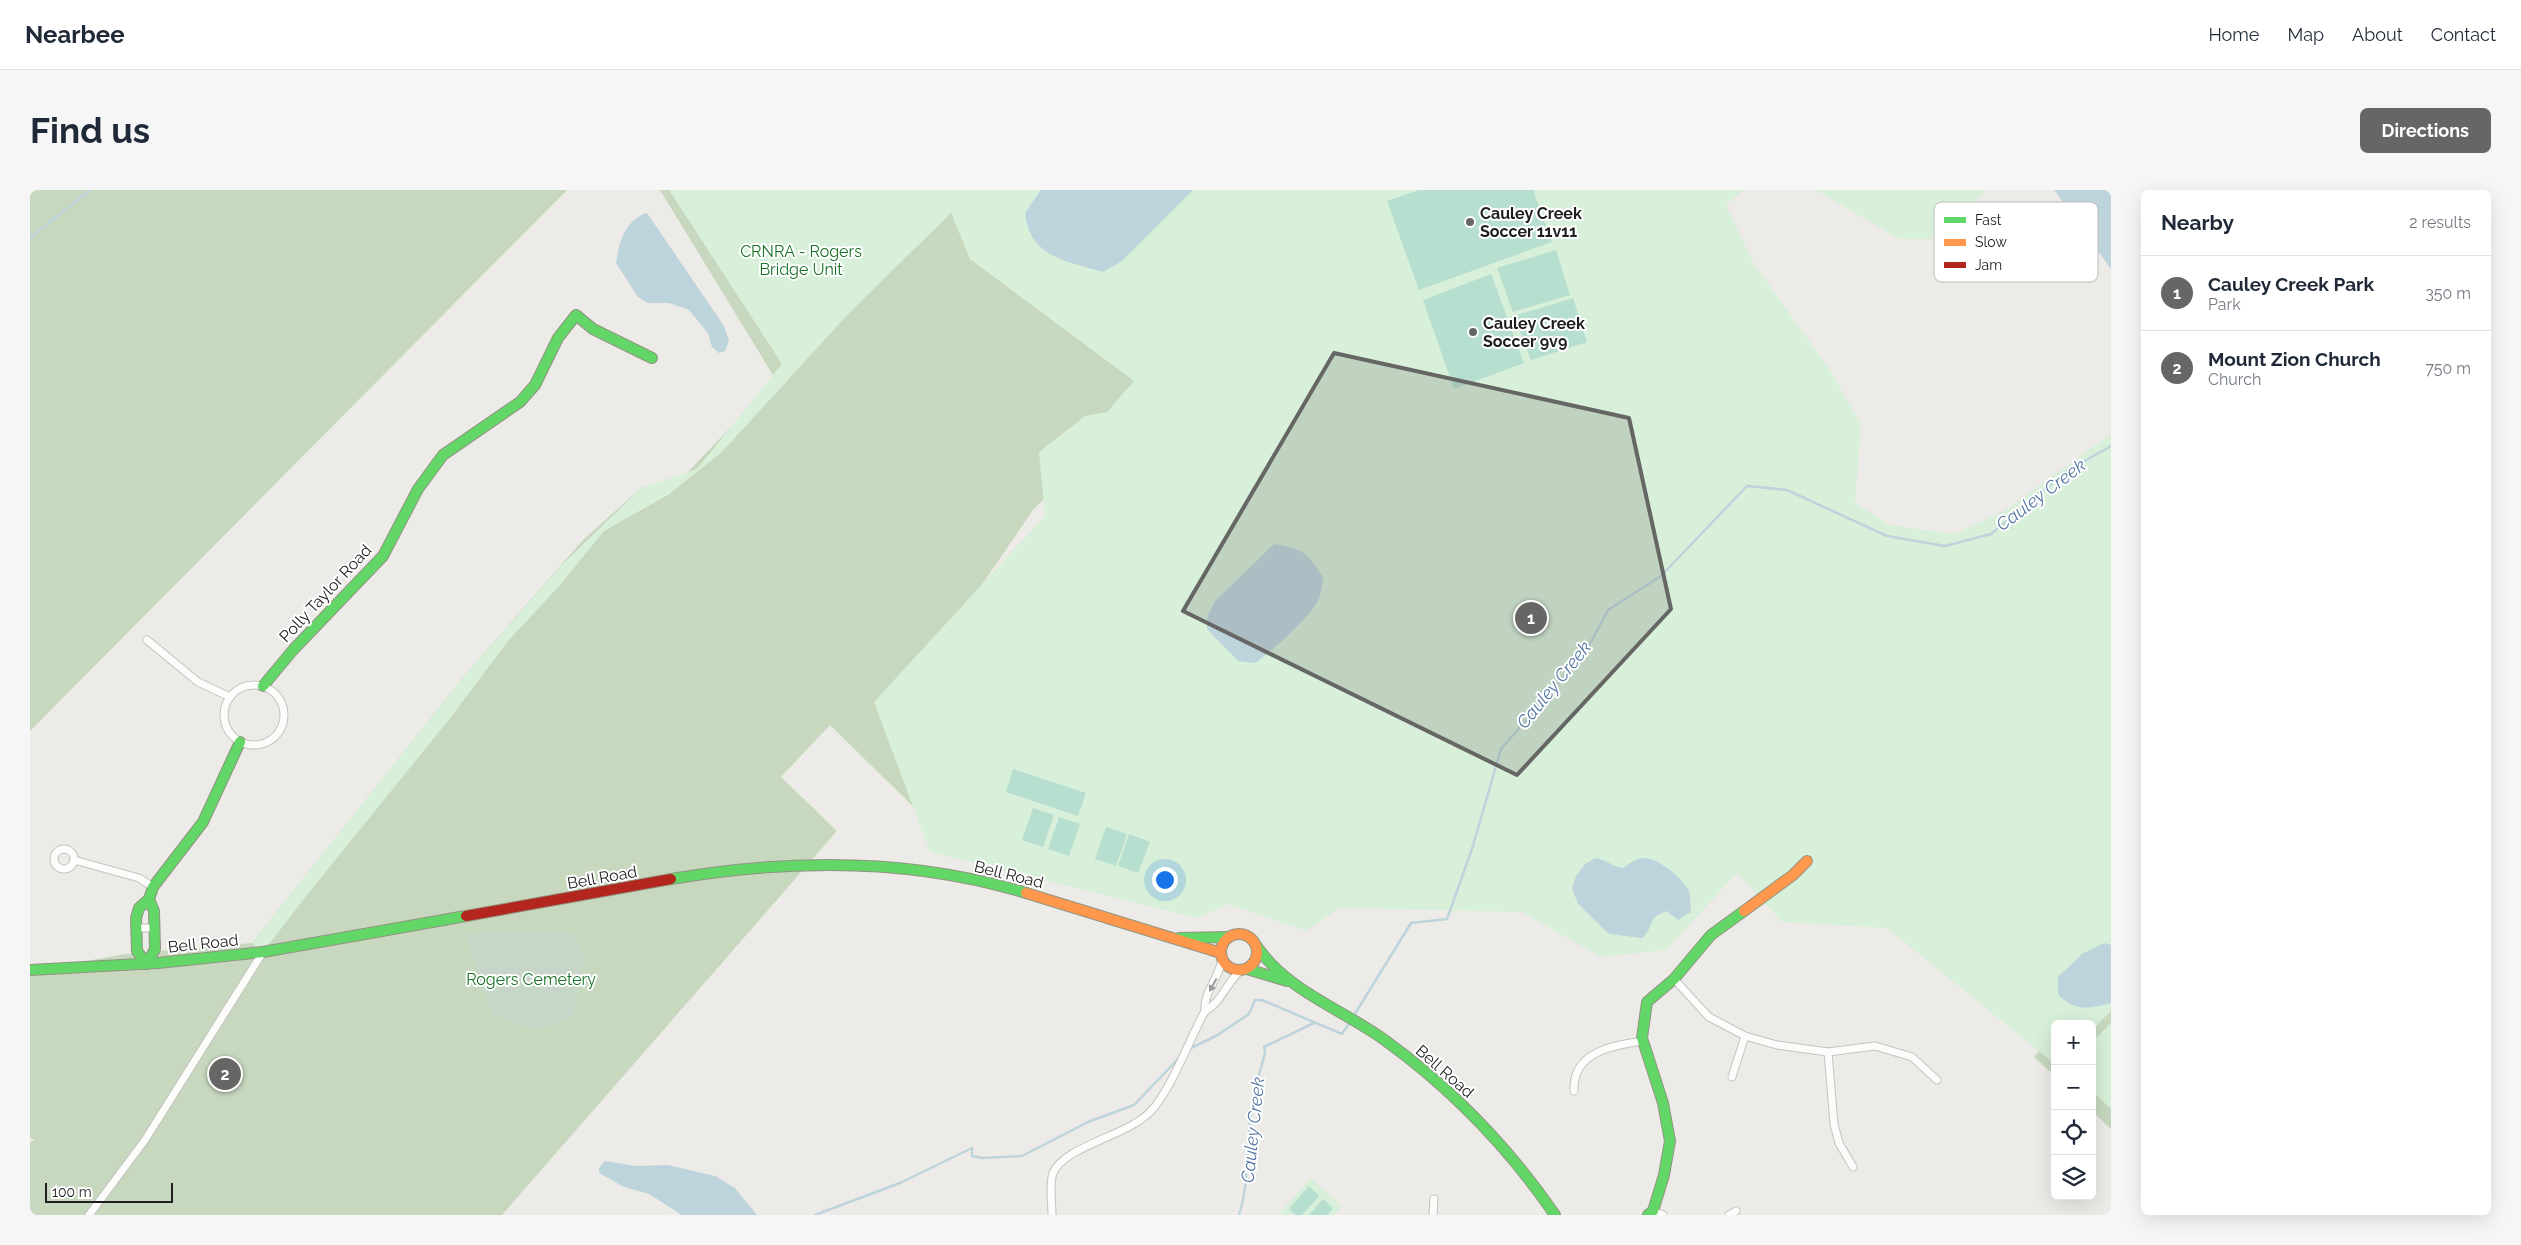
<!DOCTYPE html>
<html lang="en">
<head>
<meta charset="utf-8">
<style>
  body { margin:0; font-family:Raleway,sans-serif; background:#f6f6f7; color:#1f2937 }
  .controls { position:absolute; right:15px; bottom:15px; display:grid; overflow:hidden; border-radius:8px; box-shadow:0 5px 20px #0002 }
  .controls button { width:45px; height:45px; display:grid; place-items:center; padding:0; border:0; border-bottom:1px solid #e0e1e3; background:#fff; color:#1f2937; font:25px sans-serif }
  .scale { position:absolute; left:15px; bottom:12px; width:128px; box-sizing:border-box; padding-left:5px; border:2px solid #1e1e1e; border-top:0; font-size:14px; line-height:18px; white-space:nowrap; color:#1e1e1e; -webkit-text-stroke:4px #fff; paint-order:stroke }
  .you { position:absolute; left:1134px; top:689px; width:18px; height:18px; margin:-12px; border:4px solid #fff; border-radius:50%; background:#1a73e8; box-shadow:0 0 0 8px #1a73e833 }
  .badge { display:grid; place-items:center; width:32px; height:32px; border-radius:50%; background:#666664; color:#fff; font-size:16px; font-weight:700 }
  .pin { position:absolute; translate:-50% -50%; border:2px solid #fff; box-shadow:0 1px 5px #0006 }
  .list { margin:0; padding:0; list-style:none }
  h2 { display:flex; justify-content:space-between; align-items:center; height:65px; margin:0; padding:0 20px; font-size:21px }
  h2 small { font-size:16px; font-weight:400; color:#747a83 }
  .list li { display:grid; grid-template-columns:32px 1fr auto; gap:15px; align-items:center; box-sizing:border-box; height:75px; padding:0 20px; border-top:1px solid #e0e1e3 }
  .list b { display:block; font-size:19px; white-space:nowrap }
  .list p { margin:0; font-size:16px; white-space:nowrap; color:#747a83 }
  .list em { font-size:16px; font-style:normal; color:#747a83 }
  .icon { flex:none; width:28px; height:28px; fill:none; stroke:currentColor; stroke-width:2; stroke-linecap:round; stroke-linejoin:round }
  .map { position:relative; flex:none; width:2081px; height:1025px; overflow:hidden; border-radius:8px }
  header { display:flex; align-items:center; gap:30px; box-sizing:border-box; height:70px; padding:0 25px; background:#fff; border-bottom:1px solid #e0e1e3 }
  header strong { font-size:24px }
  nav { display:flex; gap:28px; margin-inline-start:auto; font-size:18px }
  .intro { display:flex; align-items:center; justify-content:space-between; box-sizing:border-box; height:120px; padding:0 30px }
  h1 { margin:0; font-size:35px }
  .button { padding:12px 22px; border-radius:8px; background:#666664; color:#fff; font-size:18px; font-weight:700 }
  main { display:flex; gap:30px; padding:0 30px }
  aside { flex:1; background:#fff; border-radius:8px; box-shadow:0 5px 20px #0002 }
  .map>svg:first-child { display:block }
</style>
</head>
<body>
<header>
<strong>Nearbee</strong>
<nav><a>Home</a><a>Map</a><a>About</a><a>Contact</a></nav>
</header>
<div class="intro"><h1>Find us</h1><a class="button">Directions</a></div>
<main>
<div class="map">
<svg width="2081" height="1025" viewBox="0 0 2081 1025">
  <rect width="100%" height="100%" fill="#ecebe7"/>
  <g fill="#c7d8bf">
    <path d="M0,0H537L0,541Z"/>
    <path d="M630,0H944L1122,194L1003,320L912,453L901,634L800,535L751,587L807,641L472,1025H0V952L5,950L0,948V781L96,764L222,753L430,491L553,350L611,298L655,285L746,190Z"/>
    <path d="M2081,783V939L2062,921V834H2034Z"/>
    <path d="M2025,844V886L2004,867Z"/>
  </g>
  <path fill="#c7d6c8" d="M541,742L555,764L543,827L504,840L464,825L452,797L436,744Z"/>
  <g fill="#d8efd9">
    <path d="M639,0H1713L1696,15L1724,74L1800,180L1831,234L1825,313L1860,335L1924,344L1974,321L2081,244V821L2062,840V834H2025V874L1857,738L1752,732L1707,683L1636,760L1571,767L1492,722L1310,718L1276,741L1198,714L1167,728L900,662L844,512L1015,326L1009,262L1055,226L1077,222L1104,191L940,69L921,23L820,122L692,262L638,305L574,341L530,395L478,451L421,527L277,705L233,762L222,753L430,491L532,375L611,298L667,279L752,174Z"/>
    <path d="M1786,0H1958L1901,49H1869Z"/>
    <path d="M2081,833V919L2062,901V852Z"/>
    <path d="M1281,988L1312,1016L1304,1025H1253L1250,1023Z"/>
  </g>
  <g fill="#b7dfd0">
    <path d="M1389,0H1503L1522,52L1389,100L1357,11Z"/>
    <path d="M1526,60L1540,105L1483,122L1467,78Z"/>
    <path d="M1461,84L1494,173L1424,199L1393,110Z"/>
    <path d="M1543,108L1557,152L1501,170L1484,126Z"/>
    <path d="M983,579L1056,603L1048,626L976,602Z"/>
    <path d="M1003,618L1024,625L1013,657L992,650Z"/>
    <path d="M1029,627L1050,634L1039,666L1018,659Z"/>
    <path d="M1076,637L1097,644L1086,676L1065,669Z"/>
    <path d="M1099,644L1120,652L1108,683L1088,676Z"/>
    <path d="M1279,996L1289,1006L1272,1025H1265L1259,1019Z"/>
    <path d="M1293,1009L1303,1018L1298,1025H1279Z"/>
  </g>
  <g fill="#bed4dc">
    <path d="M1011,0H1163L1092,71L1073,82C1037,71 1000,68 995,23Z"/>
    <path d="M2024,0H2081V79Z"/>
    <path d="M617,23L694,136L699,151L695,161L689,163L682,157L678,143L659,120L639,113H618L608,107L586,73C589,52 595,30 617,23Z"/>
    <path d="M1244,354C1274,360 1276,361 1293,387C1292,398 1291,408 1284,417C1270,436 1244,459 1225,473L1208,471L1177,439L1178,425L1185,411Z"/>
    <path d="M1566,668C1576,670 1582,676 1593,678C1599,674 1605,669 1614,668C1627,667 1652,688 1658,699C1661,705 1660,715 1661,722L1648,730L1637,721C1617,727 1624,738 1612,748L1579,744L1548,714L1542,698L1546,686L1555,674Z"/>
    <path d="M2074,753L2081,755V813C2060,819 2044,822 2028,804V787L2052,764Z"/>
    <path d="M575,971L606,976L638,975L685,986L705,998L727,1025H652L619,1004L594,997L569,983V978Z"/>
  </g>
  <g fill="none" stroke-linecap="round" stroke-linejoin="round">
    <g stroke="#bed4dc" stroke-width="2.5">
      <path d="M0,48L60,0"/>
      <path d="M1323,827L1381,733L1417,729L1442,659L1471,559L1556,461L1578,420L1631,386L1717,296L1757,300L1857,346L1915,356L1961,344L2037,281L2081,256"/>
      <path d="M1159,859L1186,846L1219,824L1225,810H1232L1312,844L1320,832"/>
      <path d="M785,1025L870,993L942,958V966L952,968L992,966L1058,932L1104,915L1149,868"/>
      <path d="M1209,1025C1217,1001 1216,978 1218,953C1220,922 1226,893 1235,863L1234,857L1284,833"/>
    </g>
    <defs>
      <g id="street">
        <path d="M117,450L168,492L200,507"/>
        <circle cx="224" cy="525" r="30"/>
        <circle cx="34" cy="669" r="10"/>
        <path d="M44,670L109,688L123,697"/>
        <path d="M106,738H123"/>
        <path d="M1644,789L1679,827L1715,846L1747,855L1798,862L1845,856L1882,867L1907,890"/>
        <path d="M1175,821C1173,802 1190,787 1192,769"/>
        <path d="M1175,821C1191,813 1197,792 1211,780"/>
        <path d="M1798,862L1804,934L1809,953L1823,977"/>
        <path d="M1702,887L1715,846"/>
        <path d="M1544,901C1542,862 1583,855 1613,851"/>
        <path d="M1623,1021L1633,1025"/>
        <path d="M59,1025L115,950L233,762"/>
        <path d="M1022,1025C1022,1012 1019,995 1023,983C1034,956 1098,946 1121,921C1141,900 1160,848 1175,821"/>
        <path d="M1403,1025L1404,1009"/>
        <path d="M1699,1025L1706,1021"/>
      </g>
      <g id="fast">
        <path d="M233,496L263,460L353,366L388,299L413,265L490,212L505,195L528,148L546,125L563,139L622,168"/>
        <path d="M641,689C758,669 882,668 996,703"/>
        <path d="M119,709L124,721L125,759L117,774L107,761L106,728L109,718L119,709L123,697L173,632L210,552"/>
        <path d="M1149,748L1198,747"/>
        <path d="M1228,758C1259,802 1314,820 1356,851C1422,899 1479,958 1525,1025"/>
        <path d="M1217,779L1257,791"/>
        <path d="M0,780L128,773L233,762L436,726"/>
        <path d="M1618,1025L1623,1021L1634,985L1640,951L1633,913L1612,848L1617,812L1644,789L1681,745L1714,721"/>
      </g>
      <g id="slow">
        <path d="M996,703L1191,763"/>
        <path d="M1714,721L1763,685L1777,671"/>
        <circle cx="1209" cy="762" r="18"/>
      </g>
      <path id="jam" d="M436,726L641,689"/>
    </defs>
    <use href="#street" stroke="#c3c3c1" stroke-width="9"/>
    <use href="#fast" stroke="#919481" stroke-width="12"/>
    <use href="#slow" stroke="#919481" stroke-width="12"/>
    <use href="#jam" stroke="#919481" stroke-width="12"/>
    <use href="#street" stroke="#fcfcfb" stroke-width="7"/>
    <use href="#fast" stroke="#63d668" stroke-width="10"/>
    <use href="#slow" stroke="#ff974d" stroke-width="10"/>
    <use href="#jam" stroke="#b3261e" stroke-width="10"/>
  </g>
  <defs><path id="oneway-solid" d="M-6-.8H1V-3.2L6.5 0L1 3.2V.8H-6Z" transform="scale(1.25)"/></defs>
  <use fill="#989898" href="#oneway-solid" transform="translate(1183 795) rotate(119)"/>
  <path fill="#666664" fill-opacity="0.2" stroke="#666664" stroke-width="4" stroke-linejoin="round" d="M1304,163L1599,228L1641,419L1487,585L1153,421Z"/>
  <g fill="#666664" stroke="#fff" stroke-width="2">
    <circle cx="1440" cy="32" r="5"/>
    <circle cx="1443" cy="142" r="5"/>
  </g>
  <g text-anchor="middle" stroke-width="4" stroke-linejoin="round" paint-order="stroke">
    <g font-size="16" font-weight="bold" fill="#1e1e1e" stroke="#fff" text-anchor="start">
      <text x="1450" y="29">Cauley Creek<tspan x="1450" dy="18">Soccer 11v11</tspan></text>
      <text x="1453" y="139">Cauley Creek<tspan x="1453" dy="18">Soccer 9v9</tspan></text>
    </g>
    <g font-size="16" fill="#187125" stroke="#fff">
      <text x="771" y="67">CRNRA - Rogers<tspan x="771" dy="18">Bridge Unit</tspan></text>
      <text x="501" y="795">Rogers Cemetery</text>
    </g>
    <g font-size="16" fill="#1e1e1e" stroke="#fff">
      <text transform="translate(295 403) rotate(-47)" y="6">Polly Taylor Road</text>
      <text transform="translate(979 684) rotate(14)" y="6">Bell Road</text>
      <text transform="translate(572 687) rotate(-10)" y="6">Bell Road</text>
      <text transform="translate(173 753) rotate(-6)" y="6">Bell Road</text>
      <text transform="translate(1415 881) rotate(41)" y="6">Bell Road</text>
    </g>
    <g font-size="18" font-style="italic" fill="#5577a3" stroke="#fff">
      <text transform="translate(2011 305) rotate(-37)" y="6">Cauley Creek</text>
      <text transform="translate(1524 495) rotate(-51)" y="6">Cauley Creek</text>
      <text transform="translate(1223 940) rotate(-84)" y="6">Cauley Creek</text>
    </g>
  </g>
  <rect x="1904" y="12" width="164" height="80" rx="8" fill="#fff" stroke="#bcbcbc" stroke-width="1"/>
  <rect x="1914" y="27" width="22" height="6" fill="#63d668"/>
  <rect x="1914" y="49" width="22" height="7" fill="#ff974d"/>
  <rect x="1914" y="72" width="22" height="6" fill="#b3261e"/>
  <g font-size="14" fill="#1e1e1e">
    <text x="1945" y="35">Fast</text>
    <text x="1945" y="57">Slow</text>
    <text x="1945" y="80">Jam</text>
  </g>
</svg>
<div class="controls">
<button>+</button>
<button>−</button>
<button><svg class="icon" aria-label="locate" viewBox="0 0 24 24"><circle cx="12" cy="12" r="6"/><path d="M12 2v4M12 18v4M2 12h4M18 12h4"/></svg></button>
<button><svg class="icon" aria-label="layers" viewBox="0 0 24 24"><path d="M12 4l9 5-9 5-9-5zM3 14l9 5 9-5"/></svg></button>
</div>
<div class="scale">100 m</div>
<div class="you"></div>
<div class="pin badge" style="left:1501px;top:428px">1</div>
<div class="pin badge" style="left:195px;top:884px">2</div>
</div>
<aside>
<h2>Nearby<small>2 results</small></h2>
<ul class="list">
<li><span class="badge">1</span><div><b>Cauley Creek Park</b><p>Park</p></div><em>350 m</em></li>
<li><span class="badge">2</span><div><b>Mount Zion Church</b><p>Church</p></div><em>750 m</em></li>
</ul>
</aside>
</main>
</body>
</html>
